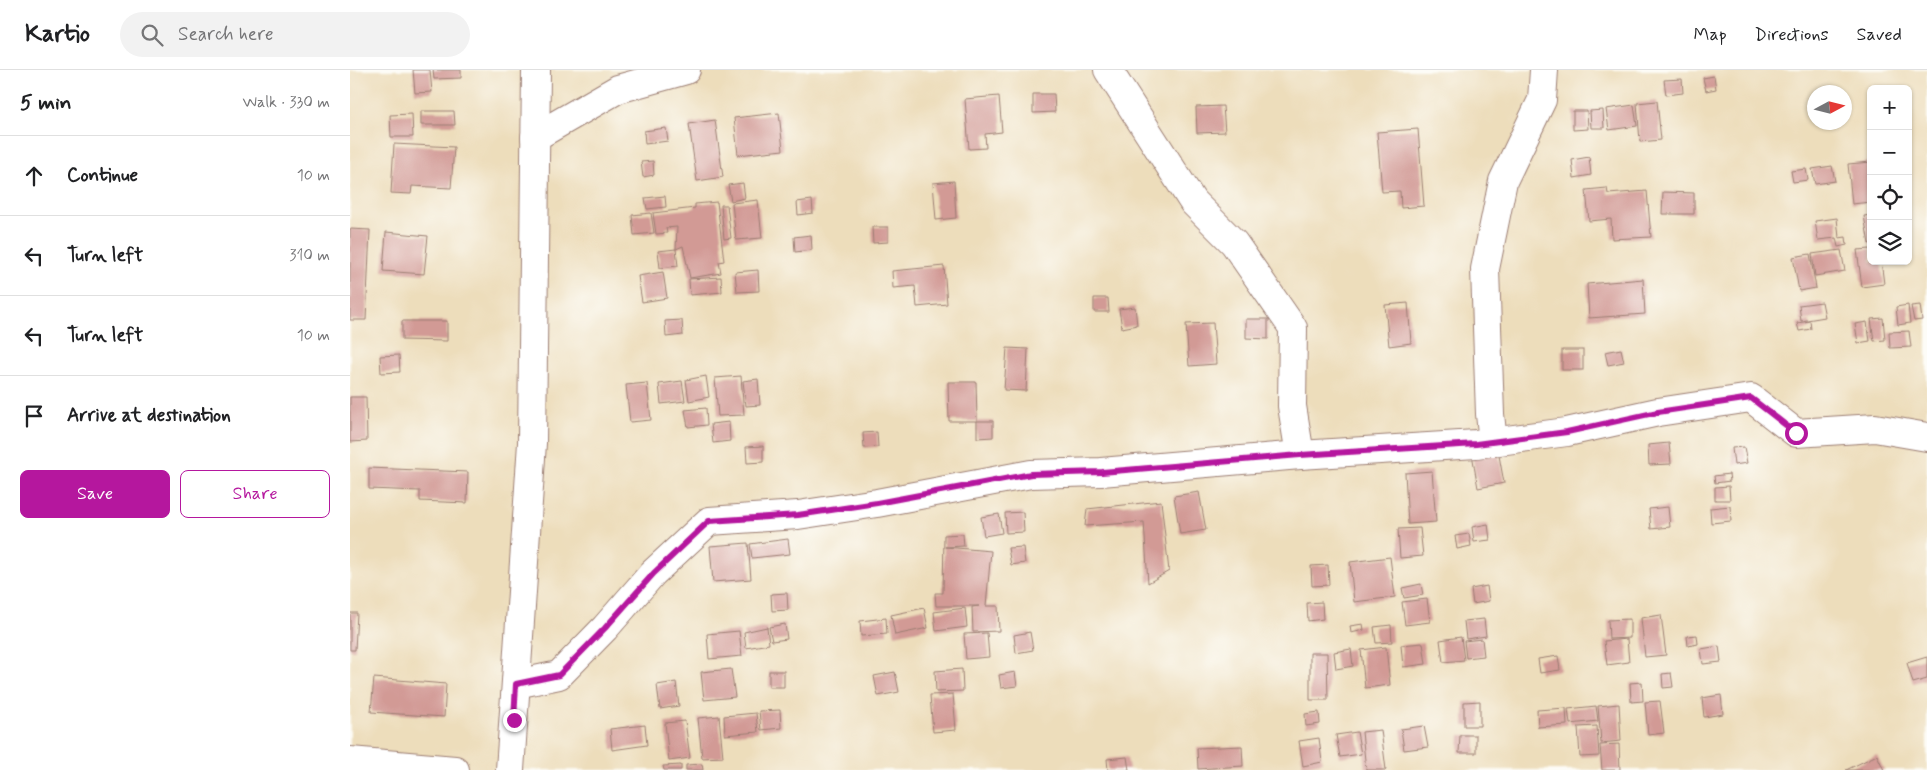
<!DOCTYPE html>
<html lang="en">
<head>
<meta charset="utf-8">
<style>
  body { margin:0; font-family:Mynerve,sans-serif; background:#f2f2f2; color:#202124 }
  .controls { position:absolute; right:15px; top:15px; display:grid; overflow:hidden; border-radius:8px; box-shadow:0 1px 4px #0004 }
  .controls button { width:45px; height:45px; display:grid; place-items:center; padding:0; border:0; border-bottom:1px solid #e0e0e0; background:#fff; color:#202124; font:25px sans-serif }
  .compass { position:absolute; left:1457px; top:15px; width:45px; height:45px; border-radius:50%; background:#fff; box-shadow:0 1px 4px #0004; rotate:83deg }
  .stop { position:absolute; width:15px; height:15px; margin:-11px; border:4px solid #b5179e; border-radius:50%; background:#fff }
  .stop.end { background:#b5179e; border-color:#fff; box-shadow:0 1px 5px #0008 }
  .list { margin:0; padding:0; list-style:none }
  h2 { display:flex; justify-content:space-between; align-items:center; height:65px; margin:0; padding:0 20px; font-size:21px }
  h2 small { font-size:16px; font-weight:400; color:#757577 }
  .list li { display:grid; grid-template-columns:32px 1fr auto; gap:15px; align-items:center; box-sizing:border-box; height:80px; padding:0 20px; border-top:1px solid #e0e0e0 }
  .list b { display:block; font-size:19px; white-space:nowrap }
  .list em { font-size:16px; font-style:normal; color:#757577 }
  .actions { display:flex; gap:10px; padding:15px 20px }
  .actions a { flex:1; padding:11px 0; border:1px solid #b5179e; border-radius:8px; text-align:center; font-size:18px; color:#b5179e }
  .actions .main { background:#b5179e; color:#fff }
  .icon { flex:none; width:28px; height:28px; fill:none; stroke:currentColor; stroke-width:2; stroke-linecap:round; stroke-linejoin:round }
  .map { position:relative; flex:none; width:1577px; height:700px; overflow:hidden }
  header { display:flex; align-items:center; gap:30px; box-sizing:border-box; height:70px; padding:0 25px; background:#fff; border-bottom:1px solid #e0e0e0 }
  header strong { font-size:24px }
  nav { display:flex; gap:28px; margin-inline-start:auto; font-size:18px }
  .search { width:350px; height:45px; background:#f2f2f2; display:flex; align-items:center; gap:12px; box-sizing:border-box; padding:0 18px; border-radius:28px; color:#757577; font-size:19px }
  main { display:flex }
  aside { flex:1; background:#fff }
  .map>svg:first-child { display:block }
</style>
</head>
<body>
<header>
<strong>Kartio</strong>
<div class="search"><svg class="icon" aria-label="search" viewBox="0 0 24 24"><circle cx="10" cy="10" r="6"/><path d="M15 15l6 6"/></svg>Search here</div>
<nav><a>Map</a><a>Directions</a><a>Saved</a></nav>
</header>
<main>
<aside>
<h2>5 min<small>Walk · 330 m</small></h2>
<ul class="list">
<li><svg class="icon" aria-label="ahead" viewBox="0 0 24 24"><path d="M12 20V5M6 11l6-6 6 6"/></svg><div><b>Continue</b></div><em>10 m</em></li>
<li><svg class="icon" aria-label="left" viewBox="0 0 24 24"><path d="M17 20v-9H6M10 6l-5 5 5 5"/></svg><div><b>Turn left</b></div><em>310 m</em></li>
<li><svg class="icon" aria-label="left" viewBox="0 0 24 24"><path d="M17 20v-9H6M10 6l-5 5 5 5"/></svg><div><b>Turn left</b></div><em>10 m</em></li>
<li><svg class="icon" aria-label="arrive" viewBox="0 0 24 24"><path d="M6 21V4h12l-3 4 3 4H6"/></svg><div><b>Arrive at destination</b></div></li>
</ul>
<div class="actions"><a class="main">Save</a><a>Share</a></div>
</aside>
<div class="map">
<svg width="1577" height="700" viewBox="0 0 1577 700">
  <rect width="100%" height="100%" fill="#fdfcf7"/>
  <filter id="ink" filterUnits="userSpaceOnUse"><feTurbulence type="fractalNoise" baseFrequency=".02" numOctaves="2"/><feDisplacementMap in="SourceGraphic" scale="10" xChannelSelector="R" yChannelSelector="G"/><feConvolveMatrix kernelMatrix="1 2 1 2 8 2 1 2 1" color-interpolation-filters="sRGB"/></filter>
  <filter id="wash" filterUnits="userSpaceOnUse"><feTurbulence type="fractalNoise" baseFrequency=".0096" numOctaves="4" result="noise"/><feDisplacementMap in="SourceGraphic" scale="20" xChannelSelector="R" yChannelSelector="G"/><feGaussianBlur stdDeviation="1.12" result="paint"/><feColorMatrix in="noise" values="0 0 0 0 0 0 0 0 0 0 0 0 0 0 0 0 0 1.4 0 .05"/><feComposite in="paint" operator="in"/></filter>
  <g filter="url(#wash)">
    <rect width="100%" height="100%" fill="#edddbb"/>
    <g id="blocks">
      <g fill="#d29a95">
        <path d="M63,0H80L82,22L65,23Z"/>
        <path d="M83,0H111V8L84,9Z"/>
        <path d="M1364,6L1366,19L1356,21L1353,8Z"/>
        <path d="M1332,9L1333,23L1316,25L1314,10Z"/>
        <path d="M683,24H704L705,42L683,43Z"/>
        <path d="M649,26L652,62L635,64L636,78L619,79L615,29Z"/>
        <path d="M1307,31L1311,70L1290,72L1287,33Z"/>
        <path d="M1284,35L1287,56L1259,60L1256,39Z"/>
        <path d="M873,36L875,62L847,63L846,37Z"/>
        <path d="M1253,40L1254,58H1241L1240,41Z"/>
        <path d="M71,41H104L105,55H71Z"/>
        <path d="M1223,41H1237L1238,59L1223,60Z"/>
        <path d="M429,43L433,80L388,85L384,48Z"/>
        <path d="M62,44L63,67H41L40,45Z"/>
        <path d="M365,50L373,107L347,111L339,54Z"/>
        <path d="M316,58L318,71L295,74L294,61Z"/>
        <path d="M1068,59L1074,136L1051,138L1050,121L1032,122L1027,62Z"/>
        <path d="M44,74L104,77L101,118L62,116L61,124L41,123Z"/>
        <path d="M1239,87L1241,105L1224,108L1222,90Z"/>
        <path d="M303,91L304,105L293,107L291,92Z"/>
        <path d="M1521,92V132L1502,134L1498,94Z"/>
        <path d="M1482,96L1485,111L1465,114L1462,99Z"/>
        <path d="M1456,99L1458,110L1443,112L1441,101Z"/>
        <path d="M604,111L606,148L586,150L583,113Z"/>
        <path d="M393,113L395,128L381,131L378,115Z"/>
        <path d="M1257,118L1258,124L1297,121L1301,167L1262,169L1261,149L1239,151L1236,120Z"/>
        <path d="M1313,122L1344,123V144H1312Z"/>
        <path d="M315,126L316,137L297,139L295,128Z"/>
        <path d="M408,130L412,168L386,170L382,133Z"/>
        <path d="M462,130L463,143L448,145L447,132Z"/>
        <path d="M367,132L374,191L369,192L371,203L340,208L333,176L326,179L327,157L316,158L317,163L306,164L303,143L345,138V134Z"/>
        <path d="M371,135H377L381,168L374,169Z"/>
        <path d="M301,143L304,163L284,165L282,145Z"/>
        <path d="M1521,145V173L1519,174L1514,146Z"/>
        <path d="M1487,148L1489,168L1496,167L1497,175L1488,177L1486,168L1468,170L1465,151Z"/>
        <path d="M522,157H538V172L523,173Z"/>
        <path d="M0,159L20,160L16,250H0Z"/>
        <path d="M36,162L78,166L74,204L33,201Z"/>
        <path d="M461,165L462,180L445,182L444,167Z"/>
        <path d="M326,179L328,196L310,198L308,181Z"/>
        <path d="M1521,179V191H1531L1534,214L1512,217L1507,180Z"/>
        <path d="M1491,180L1495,201L1465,206L1462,184Z"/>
        <path d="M1460,184L1466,218L1449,221L1443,187Z"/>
        <path d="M594,196L597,234L567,237L565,216L543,218L542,201Z"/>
        <path d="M408,200L409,221L387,222L385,202Z"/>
        <path d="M313,202L317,228L292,232L288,206Z"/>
        <path d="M371,207L372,222L340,225L339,209Z"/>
        <path d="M1293,209L1295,244L1239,248L1237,214Z"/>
        <path d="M744,228H758L759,242H744Z"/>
        <path d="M1472,232L1475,247L1451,251L1449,235Z"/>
        <path d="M1058,233L1061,273L1039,276L1035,235Z"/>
        <path d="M1558,235L1560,253L1548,255L1546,237Z"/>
        <path d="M1570,235L1572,250L1564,251L1561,236Z"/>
        <path d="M785,237L787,255L772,258L769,239Z"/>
        <path d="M1533,248L1535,270L1524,271L1521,249Z"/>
        <path d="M896,249H918V269L896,268Z"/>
        <path d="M332,250L333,265L316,267L315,251Z"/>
        <path d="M52,251H97V271L52,270Z"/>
        <path d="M1460,251L1461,259L1449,261L1447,253Z"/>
        <path d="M1517,252L1520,271L1508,273L1505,254Z"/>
        <path d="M863,253L866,294L839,296L836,254Z"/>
        <path d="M1559,261L1561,277L1540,278L1539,262Z"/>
        <path d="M657,278L678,279L676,321L654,320Z"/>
        <path d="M1271,279L1274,292L1258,295L1255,282Z"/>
        <rect x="1212" y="280" width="21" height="20"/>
        <path d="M49,285L50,302L31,303L30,286Z"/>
        <path d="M356,306L359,327L339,331L336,310Z"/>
        <path d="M391,306L394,345L368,346L365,308Z"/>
        <path d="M408,309L410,335L396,336L393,311Z"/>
        <path d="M332,311L335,331L311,334L309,314Z"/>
        <path d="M598,312H626L627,351H643V367L627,368V351H599Z"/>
        <path d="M297,313L301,350L280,352L276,315Z"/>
        <path d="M0,327H16L17,371L0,372Z"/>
        <path d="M356,338L357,355L338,357L335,340Z"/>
        <path d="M379,352L380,371L363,373L361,354Z"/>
        <path d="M527,362L528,377L514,378L513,363Z"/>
        <path d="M1319,373L1321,394L1299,395L1298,375Z"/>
        <path d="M413,376V392L397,393L396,377Z"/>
        <path d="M1394,377L1397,393L1384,395L1382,378Z"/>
        <path d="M1148,380L1154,413L1128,418L1122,384Z"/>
        <path d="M19,398L118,402L117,433L70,431V421L19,419Z"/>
        <path d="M1082,401L1086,452L1058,454L1055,403Z"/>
        <path d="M1379,404L1380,411L1365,413L1364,406Z"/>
        <path d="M1379,416L1380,430H1365V417Z"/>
        <path d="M849,422L856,460L830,464L824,426Z"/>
        <path d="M811,431L819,501L798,513L794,452L735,456L737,439Z"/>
        <path d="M1380,436L1381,451L1361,453L1360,438Z"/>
        <path d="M1318,437L1320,457L1301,459L1299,439Z"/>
        <path d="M673,442L674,462L656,463L655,443Z"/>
        <path d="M649,444L652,463L634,466L631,447Z"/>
        <path d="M1138,454L1140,470L1124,472L1122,457Z"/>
        <path d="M1070,458L1073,486L1050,488L1048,459Z"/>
        <path d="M613,464L614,476L595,477L641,481L636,536H648L649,561L623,562L622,537L629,536H586L585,523H593L594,465Z"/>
        <path d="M1119,464L1121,476L1107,479L1105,466Z"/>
        <path d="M438,469L440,484L402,488L400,474Z"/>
        <path d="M398,473L401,509L363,512L360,476Z"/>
        <path d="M673,477L675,493L661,495L658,478Z"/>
        <path d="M1040,487L1045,527L1004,532L1000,492Z"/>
        <path d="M978,495L979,515L962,516L961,496Z"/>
        <path d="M1071,514L1073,525L1054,528L1052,518Z"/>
        <path d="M1137,516L1139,531L1123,534L1121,519Z"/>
        <path d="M437,523L438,540L422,541L421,524Z"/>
        <path d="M1077,529L1080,552L1055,555L1052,532Z"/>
        <path d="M972,532L973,549L958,551L957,533Z"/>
        <path d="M574,538L578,558L545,565L541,545Z"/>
        <path d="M615,538L617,557L586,561L584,542Z"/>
        <path d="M0,543H7L5,580H0Z"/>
        <path d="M1311,545L1316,585L1295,587L1291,548Z"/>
        <path d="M536,548L537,564L511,566L510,551Z"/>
        <path d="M1134,549L1136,566L1116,569L1114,551Z"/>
        <path d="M1280,549V568L1259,569L1258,550Z"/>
        <path d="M435,554L437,569L422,571L419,557Z"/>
        <path d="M1013,554L1014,560L1001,563L1000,556Z"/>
        <path d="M1041,555L1042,572L1026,573L1024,557Z"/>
        <path d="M417,557L419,574L396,578L394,562Z"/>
        <path d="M389,561L392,586L359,589L357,564Z"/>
        <path d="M680,562L683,580L666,583L664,565Z"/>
        <path d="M637,563L639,587L616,589L614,564Z"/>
        <path d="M1347,565L1348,574L1338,576L1337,566Z"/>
        <path d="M1111,567L1114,590L1093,592L1090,570Z"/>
        <path d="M1132,569L1134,586L1116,588L1114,571Z"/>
        <path d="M1277,569L1279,592L1257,595L1254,571Z"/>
        <path d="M1073,573L1076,594L1053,597L1051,575Z"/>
        <path d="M1369,576L1371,592L1353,594L1351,579Z"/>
        <path d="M1036,577L1040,615L1015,618L1011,580Z"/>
        <path d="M1001,579L1003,596L986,599L984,582Z"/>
        <path d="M960,583H977L978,630H960Z"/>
        <path d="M1208,586L1210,600L1190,603L1188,589Z"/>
        <path d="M1577,587V609L1563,613L1557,593Z"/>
        <path d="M381,599L385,627L354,630L351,602Z"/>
        <path d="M612,599L613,621L586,622L585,601Z"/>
        <rect x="419" y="601" width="15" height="16"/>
        <path d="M545,602L549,622L528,626L524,606Z"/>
        <path d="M665,602L667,616L651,618L649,605Z"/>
        <path d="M1321,603L1323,617L1313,618L1312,604Z"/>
        <path d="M24,608L96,614L94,647L21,642Z"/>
        <path d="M326,612L329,636L310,639L307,615Z"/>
        <path d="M1292,612L1293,631L1281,632L1280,613Z"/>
        <path d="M603,624L606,660L583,662L580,625Z"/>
        <path d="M1371,625L1373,644L1354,647L1352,628Z"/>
        <path d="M1130,631V656H1114V632Z"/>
        <path d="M1310,631L1314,663L1298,665L1295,632Z"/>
        <path d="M1269,634L1271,671L1251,673L1248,636Z"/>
        <path d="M1246,636L1248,651L1220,654L1218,639Z"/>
        <path d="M1216,638L1217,655L1188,657L1187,640Z"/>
        <path d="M430,640L431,658L411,660L409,641Z"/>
        <path d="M969,642L970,654L956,656L955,644Z"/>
        <path d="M406,643L408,662L375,665L374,646Z"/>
        <path d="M369,646L373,687L352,688L348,648Z"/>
        <path d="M335,651L340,688L319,691L315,653Z"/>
        <path d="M295,655L297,675L262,680L260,659Z"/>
        <path d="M1074,656L1078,677L1054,680L1051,659Z"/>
        <path d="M1247,656L1249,686L1230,687L1228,657Z"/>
        <path d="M1031,660L1036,700H1016L1012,662Z"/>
        <path d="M1007,662L1011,684L990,687L986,665Z"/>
        <path d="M1110,665H1126V683H1109Z"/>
        <path d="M969,668L972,692L953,696L949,671Z"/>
        <path d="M1269,674L1270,700H1252L1250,675Z"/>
        <path d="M892,676L893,696L848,699L847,678Z"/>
        <path d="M1527,685L1534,700H1496Z"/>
        <path d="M777,687L779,700H758L757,689Z"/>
        <path d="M352,694L353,700H336V695Z"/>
        <path d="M331,695V700H314L313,696Z"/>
      </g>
    </g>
  </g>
  <g filter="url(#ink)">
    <use href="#blocks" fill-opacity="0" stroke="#9c7e73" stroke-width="1"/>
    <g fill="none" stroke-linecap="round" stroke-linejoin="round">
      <defs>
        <g id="minor">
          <path d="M758,0L843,132L884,173L943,258L942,336L950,385"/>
          <path d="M185,67L268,19L336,0"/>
          <path d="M1143,372L1140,344L1135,199L1153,111L1192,30L1194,0"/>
          <path d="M166,614L209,605L255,558L303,503L359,451L448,445L527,433L681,404L751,402L950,385L1126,374L1217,362L1308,342L1401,328L1446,363L1525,358L1577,367"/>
          <path d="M0,691L105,700"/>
          <path d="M160,700L182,373L186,0"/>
        </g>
      </defs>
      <use href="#minor" stroke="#9c7e73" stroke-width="30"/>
      <use href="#minor" stroke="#fff" stroke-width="28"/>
    </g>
  </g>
  <g fill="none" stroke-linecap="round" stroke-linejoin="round" filter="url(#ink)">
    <path stroke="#b5179e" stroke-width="6" d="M164,650L166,614L209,605L255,558L304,503L359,451L448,445L527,433L681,404L752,402L950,385L1126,374L1217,362L1308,342L1401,328L1446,363"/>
  </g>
</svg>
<div class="controls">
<button>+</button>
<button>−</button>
<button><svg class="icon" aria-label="locate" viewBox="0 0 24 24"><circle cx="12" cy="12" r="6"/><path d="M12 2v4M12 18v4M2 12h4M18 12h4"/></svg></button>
<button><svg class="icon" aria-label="layers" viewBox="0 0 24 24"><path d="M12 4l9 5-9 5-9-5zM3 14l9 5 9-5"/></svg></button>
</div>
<svg class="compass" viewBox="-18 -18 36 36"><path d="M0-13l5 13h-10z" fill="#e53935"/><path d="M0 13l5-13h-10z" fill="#757577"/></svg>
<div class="stop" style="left:1446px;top:363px"></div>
<div class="stop end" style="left:164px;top:650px"></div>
</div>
</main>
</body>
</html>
